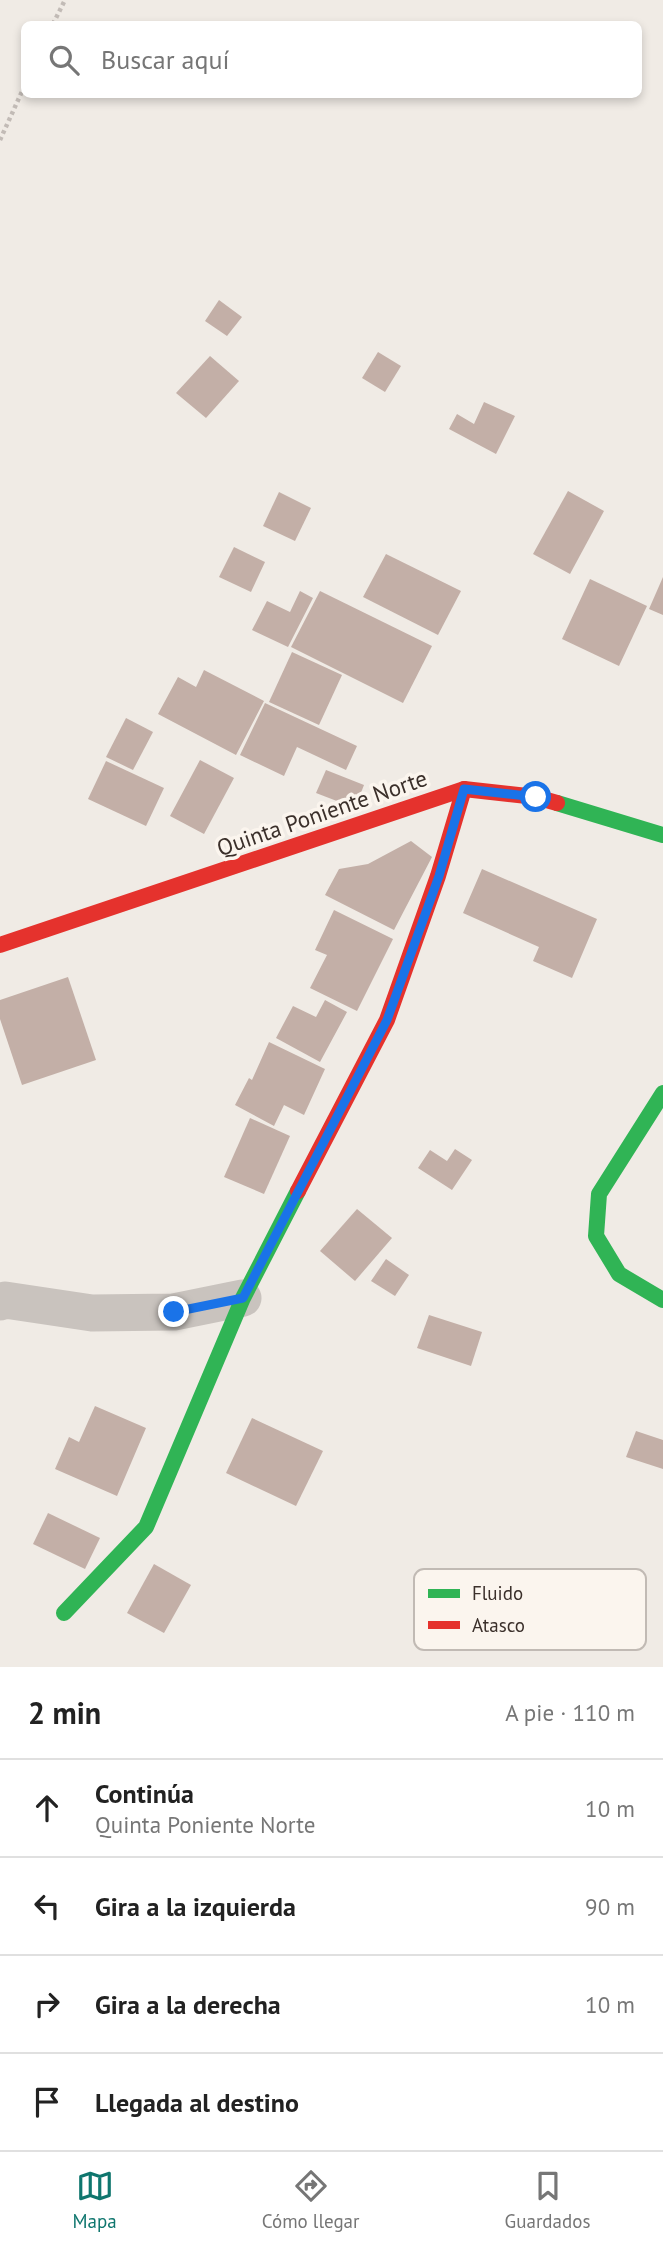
<!DOCTYPE html>
<html lang="es">
<head>
<meta charset="utf-8">
<style>
  body { margin:0; font-family:"PT Sans",sans-serif; background:#f2f2f2; color:#222 }
  .stop { position:absolute; width:21px; height:21px; margin:-16px; border:5px solid #1a73e8; border-radius:50%; background:#fff }
  .stop.end { background:#1a73e8; border-color:#fff; box-shadow:0 2px 7px #0008 }
  .list { margin:0; padding:0; list-style:none }
  h2 { display:flex; justify-content:space-between; align-items:center; height:91px; margin:0; padding:0 28px; font-size:30px }
  h2 small { font-size:23px; font-weight:400; color:#767676 }
  .list li { display:grid; grid-template-columns:46px 1fr auto; gap:21px; align-items:center; box-sizing:border-box; height:98px; padding:0 28px; border-top:2px solid #e0e0e0 }
  .list b { display:block; font-size:26px; white-space:nowrap }
  .list p { margin:0; font-size:23px; white-space:nowrap; color:#767676 }
  .list em { font-size:23px; font-style:normal; color:#767676 }
  .icon { flex:none; width:38px; height:38px; fill:none; stroke:currentColor; stroke-width:2; stroke-linecap:round; stroke-linejoin:round }
  .map { position:relative; flex:none; width:663px; height:1667px; overflow:hidden }
  .search { position:absolute; background:#fff; box-shadow:0 4px 10px #0003; left:21px; right:21px; top:21px; height:77px; display:flex; align-items:center; gap:18px; box-sizing:border-box; padding:0 24px; border-radius:10px; color:#767676; font-size:26px }
  .sheet { height:483px; background:#fff }
  nav { display:flex; justify-content:space-around; align-items:center; box-sizing:border-box; height:98px; border-top:2px solid #e0e0e0; background:#fff; font-size:19px; color:#767676 }
  nav a { display:grid; justify-items:center; gap:4px }
  nav .on { color:#0f766e }
  .map>svg:first-child { display:block }
</style>
</head>
<body>
<div class="map">
<svg width="663" height="1667" viewBox="0 0 663 1667">
  <rect width="100%" height="100%" fill="#f0ebe5"/>
  <g fill="#c3afa7">
    <path d="M219,300L242,317L227,336L205,321Z"/>
    <path d="M378,352L401,366L385,392L362,378Z"/>
    <path d="M210,356L239,381L206,418L176,393Z"/>
    <path d="M484,402L515,416L496,454L449,429L457,414L474,424Z"/>
    <path d="M568,491L604,511L570,574L533,554Z"/>
    <path d="M279,492L311,508L295,541L263,526Z"/>
    <path d="M234,547L265,562L251,592L219,577Z"/>
    <path d="M386,554L461,591L438,635L363,597Z"/>
    <path d="M663,577V615L649,609Z"/>
    <path d="M590,579L647,606L619,666L562,639Z"/>
    <path d="M300,591L313,598L288,647L252,630L267,601L290,612Z"/>
    <path d="M320,591L432,646L403,703L291,647Z"/>
    <path d="M292,652L342,675L319,725L269,702Z"/>
    <path d="M204,670L264,701L236,755L158,714L178,677L196,687Z"/>
    <path d="M265,703L357,746L346,770L297,747L284,776L240,755Z"/>
    <path d="M126,718L153,732L133,770L106,757Z"/>
    <path d="M200,760L234,778L204,834L170,816Z"/>
    <path d="M106,761L164,788L146,826L88,799Z"/>
    <path d="M326,770L364,785L355,808L316,793Z"/>
    <path d="M411,841L432,857L394,930L325,895L339,869L368,864Z"/>
    <path d="M482,869L597,919L572,978L533,961L539,947L463,913Z"/>
    <path d="M334,910L393,939L357,1011L310,988L327,955L315,950Z"/>
    <path d="M68,977L96,1060L22,1085L0,1019V1000Z"/>
    <path d="M325,1000L347,1012L320,1062L276,1038L293,1006L316,1017Z"/>
    <path d="M269,1042L325,1069L304,1115L284,1105L274,1126L235,1105L249,1078L252,1080Z"/>
    <path d="M250,1118L290,1136L264,1194L224,1177Z"/>
    <path d="M455,1149L472,1160L452,1190L418,1168L430,1150L447,1161Z"/>
    <path d="M357,1209L392,1238L355,1281L320,1251Z"/>
    <path d="M386,1259L409,1275L395,1296L371,1281Z"/>
    <path d="M429,1315L482,1332L471,1366L417,1348Z"/>
    <path d="M95,1406L146,1428L117,1496L55,1469L69,1437L79,1442Z"/>
    <path d="M252,1418L323,1451L296,1506L226,1473Z"/>
    <path d="M636,1431L663,1440V1469L626,1457Z"/>
    <path d="M48,1513L100,1538L85,1569L33,1544Z"/>
    <path d="M154,1564L191,1585L164,1633L127,1613Z"/>
  </g>
  <g fill="none" stroke-linecap="round" stroke-linejoin="round">
    <g stroke="#c2bbb6" stroke-width="4.5" stroke-dasharray="3.5 3.5" stroke-linecap="butt">
      <path d="M53,24L65,0"/>
      <path d="M0,140L24,87"/>
    </g>
    <path stroke="#c9c3be" stroke-width="37" d="M0,1302L5,1300L92,1313L174,1312L243,1298"/>
    <g stroke="#30b455" stroke-width="16">
      <path d="M557,803L663,835"/>
      <path d="M663,1093L599,1194L596,1236L619,1274L663,1300"/>
      <path d="M64,1613L146,1527L243,1298L298,1191"/>
    </g>
    <g stroke="#e5322d" stroke-width="16">
      <path d="M0,945L464,789L536,797L557,803"/>
      <path d="M298,1191L387,1020L438,876L464,789"/>
    </g>
  </g>
  <g fill="none" stroke-linecap="round" stroke-linejoin="round">
    <path stroke="#1a73e8" stroke-width="9" d="M174,1312L243,1298L387,1020L439,876L464,789L536,797"/>
  </g>
  <g text-anchor="middle" stroke-width="7" stroke-linejoin="round" paint-order="stroke">
    <g font-size="23" fill="#3b302b" stroke="#fbf5ee">
      <text transform="translate(322 813) rotate(-19)" y="8">Quinta Poniente Norte</text>
    </g>
  </g>
  <rect x="414" y="1569" width="232" height="81" rx="10" fill="#fbf5ee" stroke="#c1bab4" stroke-width="2"/>
  <rect x="428" y="1589" width="32" height="9" fill="#30b455"/>
  <rect x="428" y="1621" width="32" height="8" fill="#e5322d"/>
  <g font-size="19" fill="#3b302b">
    <text x="472" y="1600">Fluido</text>
    <text x="472" y="1632">Atasco</text>
  </g>
</svg>
<div class="stop" style="left:536px;top:797px"></div>
<div class="stop end" style="left:174px;top:1312px"></div>
<div class="search"><svg class="icon" aria-label="search" viewBox="0 0 24 24"><circle cx="10" cy="10" r="6"/><path d="M15 15l6 6"/></svg>Buscar aquí</div>
</div>
<section class="sheet">
<h2>2 min<small>A pie · 110 m</small></h2>
<ul class="list">
<li><svg class="icon" aria-label="ahead" viewBox="0 0 24 24"><path d="M12 20V5M6 11l6-6 6 6"/></svg><div><b>Continúa</b><p>Quinta Poniente Norte</p></div><em>10 m</em></li>
<li><svg class="icon" aria-label="left" viewBox="0 0 24 24"><path d="M17 20v-9H6M10 6l-5 5 5 5"/></svg><div><b>Gira a la izquierda</b></div><em>90 m</em></li>
<li><svg class="icon" aria-label="right" viewBox="0 0 24 24"><path d="M7 20v-9h11M14 6l5 5-5 5"/></svg><div><b>Gira a la derecha</b></div><em>10 m</em></li>
<li><svg class="icon" aria-label="arrive" viewBox="0 0 24 24"><path d="M6 21V4h12l-3 4 3 4H6"/></svg><div><b>Llegada al destino</b></div></li>
</ul>
</section>
<nav>
<a class="on"><svg class="icon" aria-label="map" viewBox="0 0 24 24"><path d="M3 6l6-2 6 2 6-2v14l-6 2-6-2-6 2zM9 4v14M15 6v14"/></svg>Mapa</a>
<a><svg class="icon" aria-label="directions" viewBox="0 0 24 24"><path d="M12 3l9 9-9 9-9-9zM9 14v-3h6M13 9l2 2-2 2"/></svg>Cómo llegar</a>
<a><svg class="icon" aria-label="saved" viewBox="0 0 24 24"><path d="M7 4h10v16l-5-4-5 4z"/></svg>Guardados</a>
</nav>
</body>
</html>
